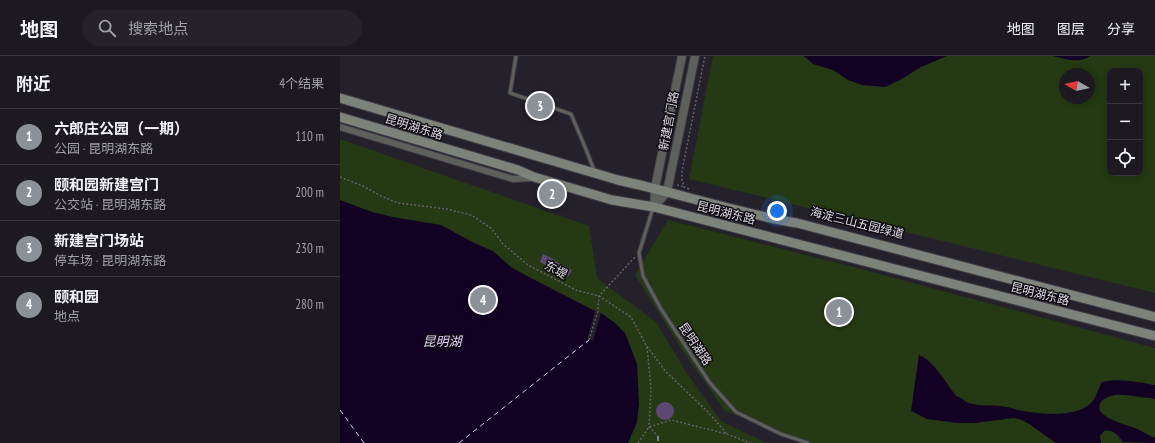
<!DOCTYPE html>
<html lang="zh">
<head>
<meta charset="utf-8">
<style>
  body { margin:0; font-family:"PT Sans Narrow","Noto Sans SC",sans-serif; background:#252229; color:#f1f3f6 }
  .controls { position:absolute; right:12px; top:12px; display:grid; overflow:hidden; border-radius:8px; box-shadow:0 2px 6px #0003 }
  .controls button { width:36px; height:36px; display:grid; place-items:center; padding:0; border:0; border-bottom:1px solid #3a383e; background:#1c1920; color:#f1f3f6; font:20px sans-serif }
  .compass { position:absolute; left:719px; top:12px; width:36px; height:36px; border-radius:50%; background:#1c1920; box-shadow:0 2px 6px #0003; rotate:279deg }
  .you { position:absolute; left:437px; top:155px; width:14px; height:14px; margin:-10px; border:3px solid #fff; border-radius:50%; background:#1a73e8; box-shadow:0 0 0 6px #1a73e833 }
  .badge { display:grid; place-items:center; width:26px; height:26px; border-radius:50%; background:#8c9099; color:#fff; font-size:13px; font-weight:700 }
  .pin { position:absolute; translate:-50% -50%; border:2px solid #fff; box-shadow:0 1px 4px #0006 }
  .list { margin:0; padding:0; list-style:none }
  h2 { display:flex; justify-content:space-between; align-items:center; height:52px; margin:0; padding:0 16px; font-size:17px }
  h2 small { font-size:13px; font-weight:400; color:#a0a0a5 }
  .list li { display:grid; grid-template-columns:26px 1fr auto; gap:12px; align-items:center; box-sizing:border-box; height:56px; padding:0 16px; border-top:1px solid #3a383e }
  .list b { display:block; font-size:15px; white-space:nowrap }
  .list p { margin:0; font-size:13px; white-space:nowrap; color:#a0a0a5 }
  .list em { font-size:13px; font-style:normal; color:#a0a0a5 }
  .icon { flex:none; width:22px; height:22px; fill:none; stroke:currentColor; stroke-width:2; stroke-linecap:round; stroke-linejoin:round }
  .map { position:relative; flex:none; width:815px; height:387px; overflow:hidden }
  header { display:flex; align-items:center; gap:24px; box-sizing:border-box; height:56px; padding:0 20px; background:#1c1920; border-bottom:1px solid #3a383e }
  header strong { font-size:19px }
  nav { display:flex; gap:22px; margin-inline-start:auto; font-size:14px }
  .search { width:280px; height:36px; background:#252229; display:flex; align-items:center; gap:10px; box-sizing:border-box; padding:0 14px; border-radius:22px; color:#a0a0a5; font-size:15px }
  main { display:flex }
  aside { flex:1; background:#1c1920 }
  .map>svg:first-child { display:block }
</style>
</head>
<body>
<header>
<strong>地图</strong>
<div class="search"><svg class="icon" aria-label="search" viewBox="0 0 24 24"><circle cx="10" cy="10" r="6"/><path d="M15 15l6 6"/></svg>搜索地点</div>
<nav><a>地图</a><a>图层</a><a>分享</a></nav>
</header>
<main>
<aside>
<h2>附近<small>4个结果</small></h2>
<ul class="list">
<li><span class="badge">1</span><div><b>六郎庄公园（一期）</b><p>公园 · 昆明湖东路</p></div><em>110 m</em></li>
<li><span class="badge">2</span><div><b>颐和园新建宫门</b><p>公交站 · 昆明湖东路</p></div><em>200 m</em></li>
<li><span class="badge">3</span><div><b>新建宫门场站</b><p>停车场 · 昆明湖东路</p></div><em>230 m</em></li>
<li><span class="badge">4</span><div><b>颐和园</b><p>地点</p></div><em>280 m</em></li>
</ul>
</aside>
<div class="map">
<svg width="815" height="387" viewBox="0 0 815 387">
  <rect width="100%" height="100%" fill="#25212b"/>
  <g fill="#253914" fill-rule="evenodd">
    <path d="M373,0H815V237L349,123ZM770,15H800V117H770ZM725,18H749V42H725Z"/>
    <path d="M0,83L249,170L257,222L316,266L348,319L381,365L426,387H0Z"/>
    <path d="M328,164L514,211L815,292V387H469L385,355L342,294L295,219Z"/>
  </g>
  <g fill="#130123">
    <path d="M464,0H607L581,11L560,24L545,31L522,29L508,24L493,14L473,8Z"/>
    <path d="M713,0H750C740,8 725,3 713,0Z"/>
    <path d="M0,144L32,156L53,161L101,169L134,187L153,195L171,211L185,219L255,255L261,257L275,267L285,277L297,308L299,348L297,366L288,387H0Z"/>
    <path d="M579,299C593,304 607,328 616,340C622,341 624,346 629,347C641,351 654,348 666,351C670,351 674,353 678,354C698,358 734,362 750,348C756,343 758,333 762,326C778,322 797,326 814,329H815V343L812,342C800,342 787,338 775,339C770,340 764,342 761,346C751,361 787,369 795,372C802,375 808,379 815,382V387L783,386C777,379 774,373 764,375L760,380L761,387H716L689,368L682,364L674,362L635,367H617L587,363L571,355Z"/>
  </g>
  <path fill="#25212b" d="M255,255L261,257L253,285L247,283Z"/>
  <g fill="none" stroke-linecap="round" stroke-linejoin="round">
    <g stroke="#e1cef9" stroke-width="1" stroke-dasharray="5 4" stroke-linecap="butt">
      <path d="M0,354L24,387"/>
      <path d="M318,380V387"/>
      <path d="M119,387L249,284"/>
    </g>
  </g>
  <g fill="#5d4874">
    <path d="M203,198L215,204V205L232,214L228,221L200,206Z"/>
    <circle cx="325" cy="355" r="9"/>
  </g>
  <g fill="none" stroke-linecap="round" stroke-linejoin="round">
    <defs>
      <g id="service">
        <path d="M176,0L170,37L231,58L245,91L254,114"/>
        <path d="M313,152L299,197L303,220L321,253L370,327L396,356L441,378L468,387"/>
      </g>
      <path id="minor" d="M0,71L173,123L192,122"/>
      <g id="tertiary">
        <path d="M314,151L327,136L355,0"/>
        <path d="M314,151L315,132L342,0"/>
      </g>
      <g id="secondary">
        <path d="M0,42L278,124C338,137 396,157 457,167L815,261"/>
        <path d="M0,61L178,114L194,121L272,144L314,151L815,280"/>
      </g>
    </defs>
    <use href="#service" stroke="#3f3b45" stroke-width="5"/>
    <use href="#minor" stroke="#3f3b45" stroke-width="8"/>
    <use href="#tertiary" stroke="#3f3b45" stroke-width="10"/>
    <use href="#secondary" stroke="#3f3b45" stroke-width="11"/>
    <g stroke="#65616a" stroke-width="1.5" stroke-dasharray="2 2" stroke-linecap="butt">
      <path d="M0,121L23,130L41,140L58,147L107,153L131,159L151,172L163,188L188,209L236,234L259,240L291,261L306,289L326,316L367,355L387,378"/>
      <path d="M337,129L344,131"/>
      <path d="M349,133L344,131L342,125V115L365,0"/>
      <path d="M249,284L258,255L259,240L295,201"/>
      <path d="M307,291L311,332L309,371L318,380"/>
      <path d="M298,387L309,371L331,364L387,378L410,387"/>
    </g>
    <use href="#service" stroke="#5d605b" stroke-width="3"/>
    <use href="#minor" stroke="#5d605b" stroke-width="6"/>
    <use href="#tertiary" stroke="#5d605b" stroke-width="8"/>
    <use href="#secondary" stroke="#7d837a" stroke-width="9"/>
  </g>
  <g text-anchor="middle" stroke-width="3" stroke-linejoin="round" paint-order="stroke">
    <g font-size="12" fill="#e0dde4" stroke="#0d0b10">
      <text transform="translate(329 65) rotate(-79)" y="4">新建宫门路</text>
      <text transform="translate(74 71) rotate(17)" y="4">昆明湖东路</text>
      <text transform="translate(386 157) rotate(14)" y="4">昆明湖东路</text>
      <text transform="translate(517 167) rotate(14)" y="4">海淀三山五园绿道</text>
      <text transform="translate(216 214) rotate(28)" y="4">东堤</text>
      <text transform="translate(700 238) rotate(14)" y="4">昆明湖东路</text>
      <text transform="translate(355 288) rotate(56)" y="4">昆明湖路</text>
    </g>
    <g font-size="13" font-style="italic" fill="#e1cef9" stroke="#0d0b10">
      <text x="102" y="290">昆明湖</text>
    </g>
  </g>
</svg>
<div class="controls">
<button>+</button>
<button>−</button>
<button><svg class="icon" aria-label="locate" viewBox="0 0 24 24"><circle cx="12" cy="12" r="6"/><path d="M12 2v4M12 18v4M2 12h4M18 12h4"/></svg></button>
</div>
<svg class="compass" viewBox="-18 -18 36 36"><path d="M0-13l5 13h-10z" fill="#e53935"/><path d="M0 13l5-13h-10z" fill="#a0a0a5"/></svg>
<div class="you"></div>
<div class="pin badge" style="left:499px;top:256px">1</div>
<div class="pin badge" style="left:212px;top:138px">2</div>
<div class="pin badge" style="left:200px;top:50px">3</div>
<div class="pin badge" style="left:143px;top:244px">4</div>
</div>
</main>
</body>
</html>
